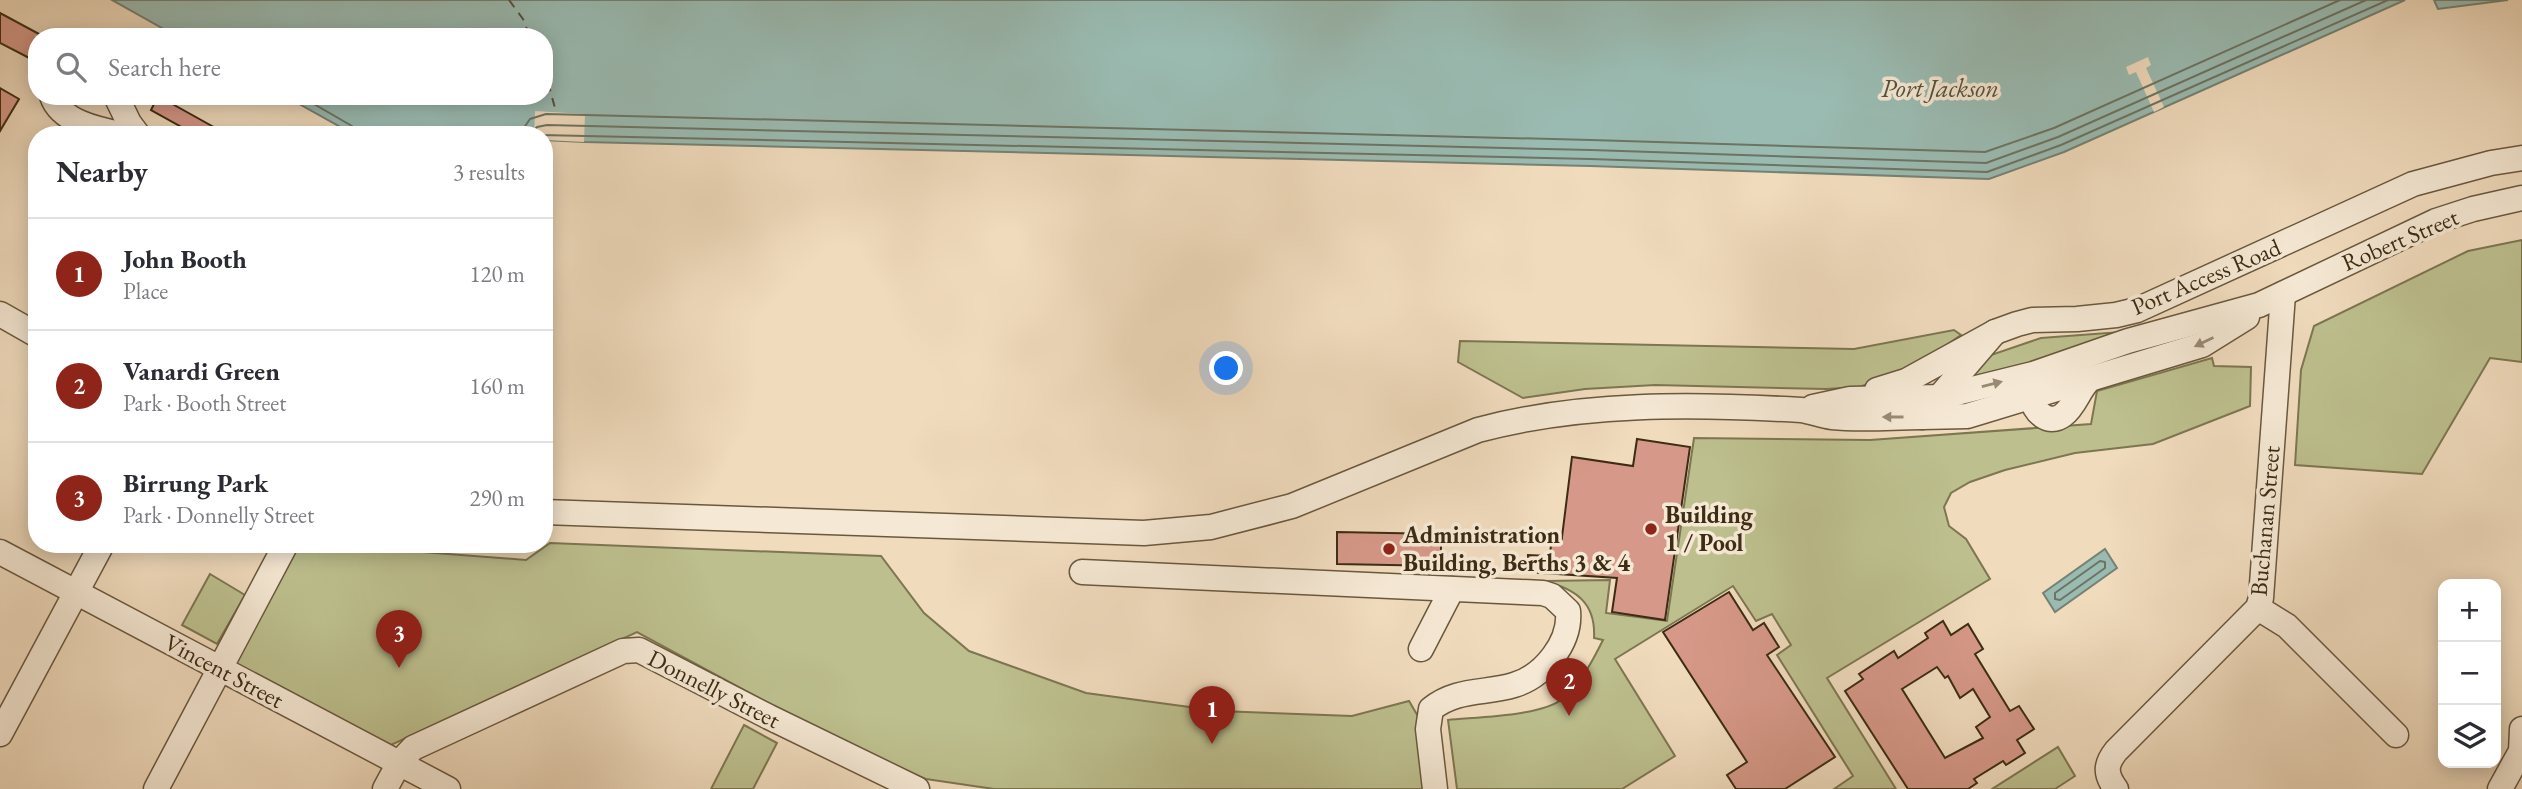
<!DOCTYPE html>
<html lang="en">
<head>
<meta charset="utf-8">
<style>
  body { margin:0; font-family:"EB Garamond",serif; background:#f7f7f7; color:#2b2b33 }
  .controls { position:absolute; right:21px; bottom:21px; display:grid; overflow:hidden; border-radius:14px; box-shadow:0 4px 18px #0003 }
  .controls button { width:63px; height:63px; display:grid; place-items:center; padding:0; border:0; border-bottom:2px solid #e1e1e2; background:#fff; color:#2b2b33; font:35px sans-serif }
  .you { position:absolute; left:1227px; top:369px; width:24px; height:24px; margin:-18px; border:5px solid #fff; border-radius:50%; background:#1a73e8; box-shadow:0 0 0 10px #1a73e833 }
  .badge { display:grid; place-items:center; width:46px; height:46px; border-radius:50%; background:#8f2418; color:#fff; font-size:23px; font-weight:700 }
  .pin { position:absolute; translate:-50% -58px; filter:drop-shadow(0 2px 4px #0008) }
  .pin::after { content:''; position:absolute; top:37px; width:24px; height:21px; background:inherit; clip-path:polygon(0 0,100% 0,50% 100%) }
  .list { margin:0; padding:0; list-style:none }
  h2 { display:flex; justify-content:space-between; align-items:center; height:91px; margin:0; padding:0 28px; font-size:30px }
  h2 small { font-size:23px; font-weight:400; color:#7c7c81 }
  .list li { display:grid; grid-template-columns:46px 1fr auto; gap:21px; align-items:center; box-sizing:border-box; height:112px; padding:0 28px; border-top:2px solid #e1e1e2 }
  .list b { display:block; font-size:26px; white-space:nowrap }
  .list p { margin:0; font-size:23px; white-space:nowrap; color:#7c7c81 }
  .list em { font-size:23px; font-style:normal; color:#7c7c81 }
  .icon { flex:none; width:38px; height:38px; fill:none; stroke:currentColor; stroke-width:2; stroke-linecap:round; stroke-linejoin:round }
  .map { position:relative; flex:none; width:2522px; height:789px; overflow:hidden }
  .search { position:absolute; background:#fff; box-shadow:0 4px 18px #0003; left:28px; top:28px; width:525px; height:77px; display:flex; align-items:center; gap:18px; box-sizing:border-box; padding:0 24px; border-radius:28px; color:#7c7c81; font-size:26px }
  .panel { position:absolute; background:#fff; box-shadow:0 4px 18px #0003; left:28px; top:126px; width:525px; height:427px; border-radius:28px }
  .map>svg:first-child { display:block }
</style>
</head>
<body>
<div class="map">
<svg width="2522" height="789" viewBox="0 0 2522 789">
  <rect width="100%" height="100%" fill="#f0dbbd"/>
  <filter id="stains"><feTurbulence type="fractalNoise" baseFrequency=".00286" numOctaves="4"/><feColorMatrix values="0 0 0 0 .2 0 0 0 0 .09 0 0 0 0 .02 0 0 0 .5 -.17"/></filter>
  <radialGradient id="worn" r=".72"><stop offset=".6" stop-color="#630" stop-opacity="0"/><stop offset="1" stop-color="#630" stop-opacity=".3"/></radialGradient>
  <g fill="#bdbf8e" stroke="#7d7651" stroke-width="2">
    <path d="M2522,240V362L2490,358L2422,474L2295,465L2301,370L2314,326L2468,251Z"/>
    <path d="M1954,330L1961,335L1932,355L1886,378L1859,387L1826,389L1655,385L1585,389L1523,398L1458,362L1460,341L1854,349Z"/>
    <path d="M2120,332L2116,341L1967,378L1985,357L2041,338Z"/>
    <path d="M2212,358L2214,366L2251,367L2250,406L2153,444L2075,453L2005,470L1970,482L1951,493L1944,507L1949,526L1966,539L1990,579L1827,678L1896,789H1834L1853,776L1777,655L1791,645L1772,614L1756,621L1733,586L1615,659L1675,756L1622,789H1457L1448,720C1476,717 1542,716 1562,699C1581,683 1592,662 1603,640L1594,638C1596,603 1576,589 1544,581L1610,580L1606,613L1667,621L1694,438L1870,440L2091,424L2097,391Z"/>
    <path d="M550,543L881,556L924,613L969,651L1086,693L1219,711L1352,716L1409,701L1419,718L1424,789H994L926,779L906,772L755,696L637,632L391,745L234,666L297,544H348L357,547L526,560Z"/>
    <path d="M210,574L245,595L217,644L182,625Z"/>
    <path d="M744,725L777,743L753,789H711Z"/>
    <path d="M2058,747L2075,776L2055,789H1992Z"/>
  </g>
  <g fill="#9abbb2" stroke="#758273" stroke-width="2">
    <path d="M112,0H2405L2064,152L1989,179L1590,166L584,142L544,140V135L353,134L285,96H544V37H178Z"/>
    <path d="M2434,0H2508L2438,9Z"/>
    <path d="M2105,549L2117,568L2055,612L2043,593Z"/>
  </g>
  <g fill="#f0dbbd">
    <path d="M2148,57L2151,65L2146,68L2164,107L2154,112L2136,72L2129,75L2126,67Z"/>
    <path d="M535,111L585,114L584,142L544,140V135H534Z"/>
  </g>
  <g fill="none" stroke-linecap="round" stroke-linejoin="round">
    <g stroke="#6c7463" stroke-width="2">
      <path d="M300,96L352,126L356,135"/>
      <path d="M519,135L530,119L546,114L1591,140L1985,152L2054,128L2340,0"/>
      <path d="M530,135L537,127L547,125L1591,150L1986,163L2058,137L2366,0"/>
      <path d="M541,135L1590,159L1987,172L2061,145L2388,0"/>
      <path d="M2100,561L2105,562V568L2060,600L2055,599V593Z"/>
    </g>
    <g stroke="#54503c" stroke-width="2" stroke-dasharray="9 7" stroke-linecap="butt">
      <path d="M509,0L523,19L530,37"/>
      <path d="M544,67L556,112"/>
    </g>
  </g>
  <g fill="#d69888" stroke="#3d2c14" stroke-width="2" fill-rule="evenodd">
    <path d="M0,13L41,35L37,37V62L0,43Z"/>
    <path d="M0,88L19,99L0,131Z"/>
    <path d="M158,96L228,135H196L151,110Z"/>
    <path d="M1637,439L1690,447L1665,620L1612,612L1617,578L1528,572V555L1550,556L1551,544L1561,545L1572,457L1633,466Z"/>
    <path d="M1337,532L1441,534V566L1337,564Z"/>
    <path d="M1729,592L1753,630L1764,623L1779,647L1767,655L1835,757L1785,789H1736L1727,775L1747,762L1663,632Z"/>
    <path d="M1943,621L1951,635L1968,624L1983,649L1975,654L2010,711L2019,706L2034,729L2017,740L2025,753L2006,765L2003,761L1974,779L1977,783L1968,789H1908L1845,691L1863,679L1859,674L1894,651L1898,658L1928,638L1925,633ZM1937,667L1945,678L1948,676L1960,698L1973,689L1990,717L1976,727L1983,738L1945,758L1902,689Z"/>
  </g>
  <g fill="none" stroke-linecap="round" stroke-linejoin="round">
    <defs>
      <g id="minor">
        <path d="M52,96C61,123 101,130 125,135"/>
        <path d="M116,96L129,123L138,135"/>
        <path d="M0,314L37,335"/>
        <path d="M2036,381C2034,386 2031,392 2032,397C2033,412 2049,426 2063,415C2076,405 2078,390 2090,379"/>
        <path d="M1877,390L1906,381L1995,332L2017,324L2032,320L2077,319L2116,315L2137,310L2413,184L2491,163L2522,158"/>
        <path d="M1813,407L1850,399L1940,397L2033,374L2128,341L2259,305L2436,221L2473,209L2522,198"/>
        <path d="M1922,417L1967,416L2202,345L2247,317"/>
        <path d="M544,512L1144,533L1211,527L1292,506L1478,430C1582,402 1695,404 1801,410C1811,411 1821,416 1832,417C1862,420 1893,417 1922,417L1995,332"/>
        <path d="M0,552L448,789"/>
        <path d="M1082,572L1543,593L1552,596L1568,611C1571,642 1544,676 1514,685C1485,694 1457,688 1431,709L1428,729L1435,789"/>
        <path d="M2258,608L2287,626L2396,735"/>
        <path d="M1421,649L1452,589"/>
        <path d="M0,734L102,544"/>
        <path d="M156,789L286,544"/>
        <path d="M385,789L399,763L413,748L623,651L639,650L769,717L917,789"/>
        <path d="M2116,789C2105,774 2105,765 2116,751L2258,608L2261,598L2283,294"/>
        <path d="M2500,789L2521,751L2522,729"/>
      </g>
    </defs>
    <use href="#minor" stroke="#6a583e" stroke-width="27"/>
    <use href="#minor" stroke="#f5e8d4" stroke-width="24"/>
  </g>
  <defs><path id="oneway-solid" d="M-6-.8H1V-3.2L6.5 0L1 3.2V.8H-6Z" transform="scale(1.75)"/></defs>
  <g fill="#998a74">
    <use href="#oneway-solid" transform="translate(2204 342) rotate(154)"/>
    <use href="#oneway-solid" transform="translate(1992 384) rotate(-14)"/>
    <use href="#oneway-solid" transform="translate(1893 417) rotate(180)"/>
  </g>
  <g fill="#8f2418" stroke="#f5e8d4" stroke-width="2.5">
    <circle cx="1651" cy="529" r="7"/>
    <circle cx="1389" cy="549" r="7"/>
  </g>
  <g text-anchor="middle" stroke-width="7" stroke-linejoin="round" paint-order="stroke">
    <g font-size="24" fill="#3d2c14" stroke="#f5e8d4">
      <text transform="translate(2400 240) rotate(-23)" y="8">Robert Street</text>
      <text transform="translate(2206 277) rotate(-23)" y="8">Port Access Road</text>
      <text transform="translate(2265 521) rotate(-85)" y="8">Buchanan Street</text>
      <text transform="translate(224 671) rotate(28)" y="8">Vincent Street</text>
      <text transform="translate(714 689) rotate(27)" y="8">Donnelly Street</text>
    </g>
    <g font-size="24" font-weight="bold" fill="#3d2c14" stroke="#f5e8d4" text-anchor="start">
      <text x="1665" y="523">Building<tspan x="1665" dy="28">1 / Pool</tspan></text>
      <text x="1403" y="543">Administration<tspan x="1403" dy="28">Building, Berths 3 &amp; 4</tspan></text>
    </g>
    <g font-size="26" font-style="italic" fill="#54503c" stroke="#f5e8d4">
      <text x="1940" y="97">Port Jackson</text>
    </g>
  </g>
  <rect width="100%" height="100%" filter="url(#stains)"/>
  <rect width="100%" height="100%" fill="url(#worn)"/>
</svg>
<div class="controls">
<button>+</button>
<button>−</button>
<button><svg class="icon" aria-label="layers" viewBox="0 0 24 24"><path d="M12 4l9 5-9 5-9-5zM3 14l9 5 9-5"/></svg></button>
</div>
<div class="you"></div>
<div class="pin badge" style="left:1212px;top:744px">1</div>
<div class="pin badge" style="left:1569px;top:716px">2</div>
<div class="pin badge" style="left:399px;top:668px">3</div>
<div class="search"><svg class="icon" aria-label="search" viewBox="0 0 24 24"><circle cx="10" cy="10" r="6"/><path d="M15 15l6 6"/></svg>Search here</div>
<section class="panel">
<h2>Nearby<small>3 results</small></h2>
<ul class="list">
<li><span class="badge">1</span><div><b>John Booth</b><p>Place</p></div><em>120 m</em></li>
<li><span class="badge">2</span><div><b>Vanardi Green</b><p>Park · Booth Street</p></div><em>160 m</em></li>
<li><span class="badge">3</span><div><b>Birrung Park</b><p>Park · Donnelly Street</p></div><em>290 m</em></li>
</ul>
</section>
</div>
</body>
</html>
